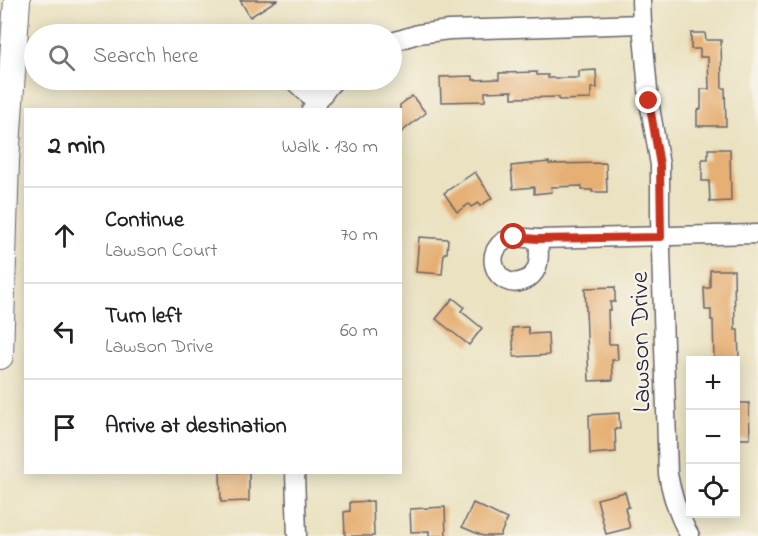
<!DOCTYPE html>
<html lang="en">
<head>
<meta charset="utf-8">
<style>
  body { margin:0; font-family:"Indie Flower",sans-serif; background:#f2f2f2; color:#202124 }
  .controls { position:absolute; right:18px; bottom:18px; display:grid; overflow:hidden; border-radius:0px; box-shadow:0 3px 15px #0003 }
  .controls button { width:54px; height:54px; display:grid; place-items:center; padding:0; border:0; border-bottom:2px solid #e0e0e0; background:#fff; color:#202124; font:30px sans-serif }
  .stop { position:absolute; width:18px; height:18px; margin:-14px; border:4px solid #c8321e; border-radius:50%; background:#fff }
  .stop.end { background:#c8321e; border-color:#fff; box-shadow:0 2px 6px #0008 }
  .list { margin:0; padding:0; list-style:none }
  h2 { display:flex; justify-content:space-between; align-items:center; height:78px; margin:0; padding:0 24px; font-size:26px }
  h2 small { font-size:20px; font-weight:400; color:#757577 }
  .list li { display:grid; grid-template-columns:39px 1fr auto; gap:18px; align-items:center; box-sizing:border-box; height:96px; padding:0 24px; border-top:2px solid #e0e0e0 }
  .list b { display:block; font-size:22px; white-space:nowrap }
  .list p { margin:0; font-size:20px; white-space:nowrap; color:#757577 }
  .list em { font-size:20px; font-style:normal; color:#757577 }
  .icon { flex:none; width:33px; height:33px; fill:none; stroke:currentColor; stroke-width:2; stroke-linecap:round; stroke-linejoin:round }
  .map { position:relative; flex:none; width:758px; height:536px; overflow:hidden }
  .search { position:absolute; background:#fff; box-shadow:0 3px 15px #0003; left:24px; top:24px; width:378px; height:66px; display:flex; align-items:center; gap:15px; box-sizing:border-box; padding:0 21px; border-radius:33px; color:#757577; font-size:22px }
  .panel { position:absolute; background:#fff; box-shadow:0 3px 15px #0003; left:24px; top:108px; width:378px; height:366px; border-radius:0px }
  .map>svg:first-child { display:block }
</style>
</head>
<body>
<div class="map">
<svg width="758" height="536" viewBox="0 0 758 536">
  <rect width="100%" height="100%" fill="#f7f3e8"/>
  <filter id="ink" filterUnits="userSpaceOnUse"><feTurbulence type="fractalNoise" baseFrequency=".0167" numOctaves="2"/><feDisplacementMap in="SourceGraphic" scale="12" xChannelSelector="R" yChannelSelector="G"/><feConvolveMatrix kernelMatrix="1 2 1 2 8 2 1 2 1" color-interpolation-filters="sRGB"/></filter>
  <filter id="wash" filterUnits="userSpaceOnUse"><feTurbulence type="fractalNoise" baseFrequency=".008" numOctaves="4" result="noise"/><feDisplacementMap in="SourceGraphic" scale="24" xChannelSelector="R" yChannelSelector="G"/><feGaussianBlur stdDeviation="1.35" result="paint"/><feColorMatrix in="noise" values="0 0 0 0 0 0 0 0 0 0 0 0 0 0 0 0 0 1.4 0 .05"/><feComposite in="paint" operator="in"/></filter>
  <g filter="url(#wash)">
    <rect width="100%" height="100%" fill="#eae2c1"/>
    <g id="blocks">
      <g fill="#e6b075">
        <path d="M240,0H277L250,17Z"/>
        <path d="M691,33H705L706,40H721L722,88H725L726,126H697V110L701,109V89H709L708,57H700V49H691Z"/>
        <path d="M596,70L597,88H591V99L559,100V97L512,98V91L485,92V101L441,102L440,77L473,76V80L499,79V73L537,72V75H548V78H579V71Z"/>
        <path d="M412,96L426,113L400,133V105Z"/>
        <path d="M708,149H730L731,201L710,202L709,181H702V159H708Z"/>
        <path d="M549,162V164L606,163L607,192H592V190H582V186L551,187L552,192L534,194V187L513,189L511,166Z"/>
        <path d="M475,172L492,198L480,206L478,203L471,207L469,204L457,212L444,193Z"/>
        <path d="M419,237L448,239L447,253H444L442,274L416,272Z"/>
        <path d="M710,270H734L735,330H738L739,360H714L713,320H711V310H705L704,288H710Z"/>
        <path d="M615,287V302H610L611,310H608L609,344H617L618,360H612L613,380L589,381L585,288Z"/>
        <path d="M453,298L464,307L461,311L482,328L469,345L436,319Z"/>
        <path d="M528,327L529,334L548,333L549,355L514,357L512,328Z"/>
        <path d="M735,403H749L750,439H735Z"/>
        <path d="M619,413L620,429H615L616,452L590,454L589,415Z"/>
        <path d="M220,472H249V501L221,502Z"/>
        <path d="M625,492L629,507L625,508L630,528L606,534L597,499Z"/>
        <path d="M373,501L374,536H345L344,512L350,511V502Z"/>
        <path d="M473,503L507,519L500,536H483L462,527Z"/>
        <path d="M445,507L446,536H429V531L411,532L410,509Z"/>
      </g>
    </g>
  </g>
  <g filter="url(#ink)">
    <use href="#blocks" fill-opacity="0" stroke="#68656a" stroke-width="1.5"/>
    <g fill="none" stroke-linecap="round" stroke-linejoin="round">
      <defs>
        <g id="minor">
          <path d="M641,0L642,24L649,101L660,165V218L668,474C672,496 678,516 690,536"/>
          <path d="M392,42L418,34L449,30L642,24"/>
          <path d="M293,80L316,102"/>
          <path d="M311,110L329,86L335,80"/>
          <path d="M514,237L538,239C539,248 540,259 537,267C535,273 530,278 525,280C496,294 477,246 514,237Z"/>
          <path d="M538,239L758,234"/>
          <path d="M295,472L297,536"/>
        </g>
        <path id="highway" d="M0,356L6,161L17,0"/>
      </defs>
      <use href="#minor" stroke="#68656a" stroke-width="21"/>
      <use href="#highway" stroke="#68656a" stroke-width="28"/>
      <use href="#minor" stroke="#fff" stroke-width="18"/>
      <use href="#highway" stroke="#fff" stroke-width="26"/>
    </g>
  </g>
  <g fill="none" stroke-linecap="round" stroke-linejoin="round" filter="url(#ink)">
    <path stroke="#c8321e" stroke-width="8" d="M514,237L538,239L661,237L660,165L649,101"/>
  </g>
  <g text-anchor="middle" stroke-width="4.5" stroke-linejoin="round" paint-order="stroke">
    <g font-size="26" fill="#22223b" stroke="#f7f3e8">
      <text transform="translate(639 342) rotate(-91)" y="9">Lawson Drive</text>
    </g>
  </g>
</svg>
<div class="controls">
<button>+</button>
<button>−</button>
<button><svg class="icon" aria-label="locate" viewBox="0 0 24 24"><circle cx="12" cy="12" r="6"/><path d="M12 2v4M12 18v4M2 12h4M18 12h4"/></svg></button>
</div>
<div class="stop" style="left:514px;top:237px"></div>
<div class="stop end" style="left:649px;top:101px"></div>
<div class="search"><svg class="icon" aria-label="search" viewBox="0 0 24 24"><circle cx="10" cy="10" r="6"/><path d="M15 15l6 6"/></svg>Search here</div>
<section class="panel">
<h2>2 min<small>Walk · 130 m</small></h2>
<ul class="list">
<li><svg class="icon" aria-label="ahead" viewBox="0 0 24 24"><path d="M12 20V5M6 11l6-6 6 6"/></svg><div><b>Continue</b><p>Lawson Court</p></div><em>70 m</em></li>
<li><svg class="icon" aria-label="left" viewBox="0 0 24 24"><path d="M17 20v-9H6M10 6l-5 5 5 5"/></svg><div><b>Turn left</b><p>Lawson Drive</p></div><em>60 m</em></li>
<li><svg class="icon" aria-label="arrive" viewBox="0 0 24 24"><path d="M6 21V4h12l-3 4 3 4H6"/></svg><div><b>Arrive at destination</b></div></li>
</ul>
</section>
</div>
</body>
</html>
